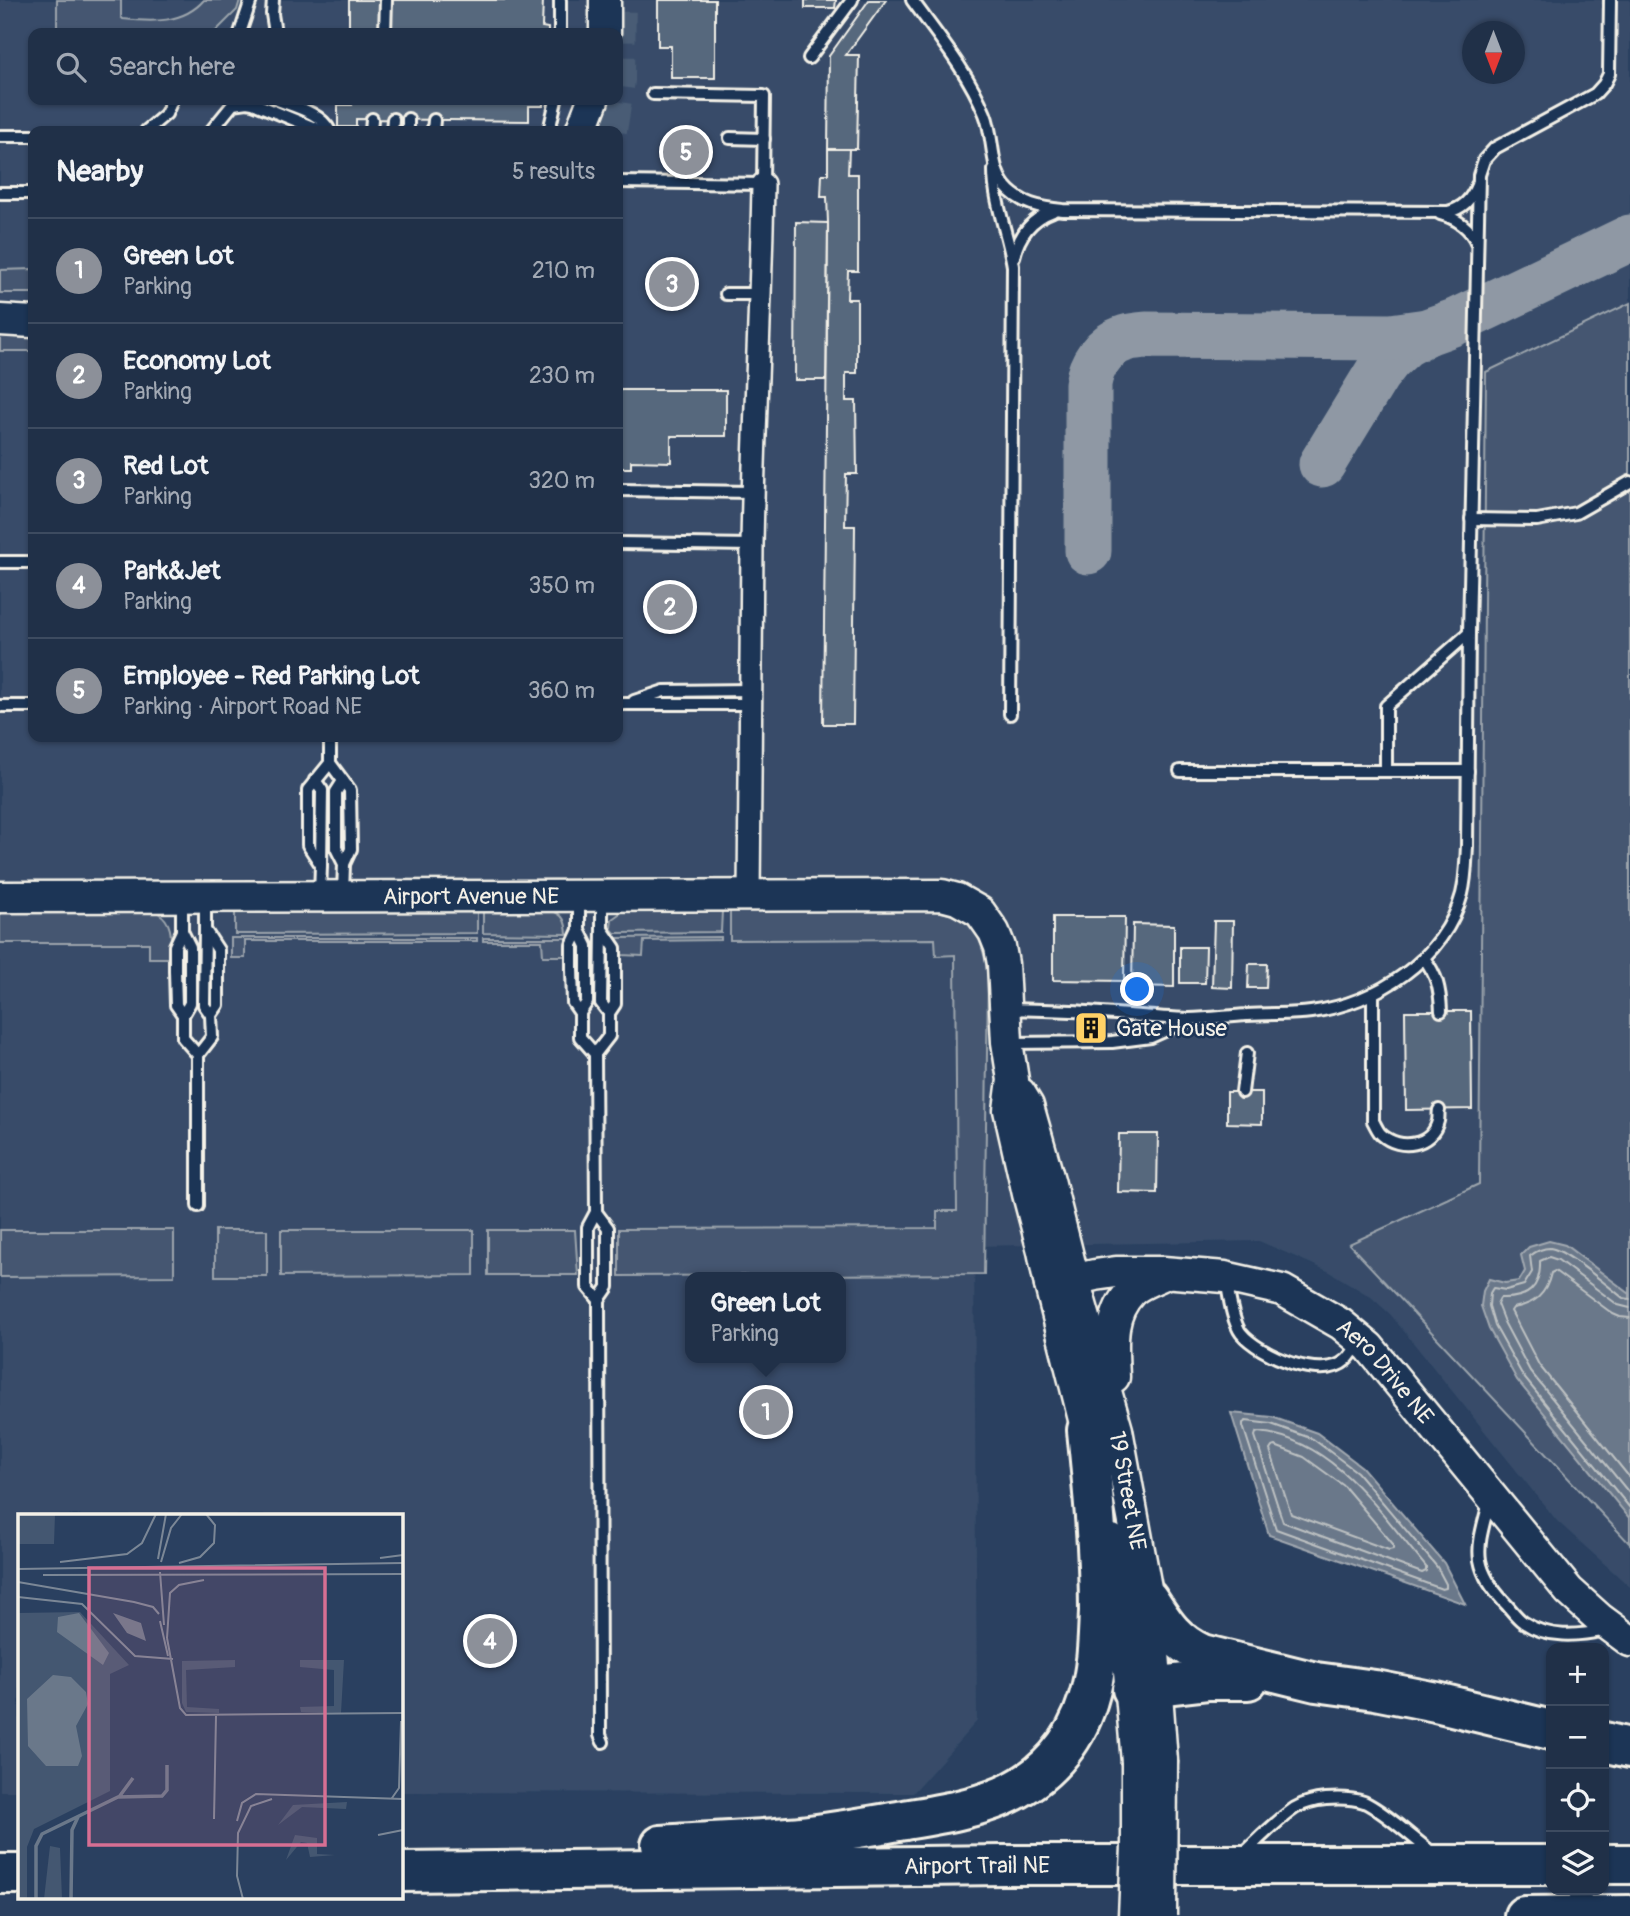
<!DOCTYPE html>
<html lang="en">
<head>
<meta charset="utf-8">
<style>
  body { margin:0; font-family:Pangolin,sans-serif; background:#2d3c52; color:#f1f3f6 }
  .controls { position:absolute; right:21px; bottom:21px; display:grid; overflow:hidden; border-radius:14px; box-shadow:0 2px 5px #0004 }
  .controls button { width:63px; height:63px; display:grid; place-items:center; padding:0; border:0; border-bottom:2px solid #3d4b60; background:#203048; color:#f1f3f6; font:35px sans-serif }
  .compass { position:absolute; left:1462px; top:21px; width:63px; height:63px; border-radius:50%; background:#203048; box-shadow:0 2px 5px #0004; rotate:180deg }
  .you { position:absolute; left:1138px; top:990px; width:24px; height:24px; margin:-18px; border:5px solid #fff; border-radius:50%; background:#1a73e8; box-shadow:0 0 0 10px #1a73e833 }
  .badge { display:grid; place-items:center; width:46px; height:46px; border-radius:50%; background:#8c9099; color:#fff; font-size:23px; font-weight:700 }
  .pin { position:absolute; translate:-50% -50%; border:4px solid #fff; box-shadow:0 2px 7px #0006 }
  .popup { position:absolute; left:685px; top:1272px; width:161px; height:91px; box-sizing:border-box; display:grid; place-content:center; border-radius:14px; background:#203048; filter:drop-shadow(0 2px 5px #0005); font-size:23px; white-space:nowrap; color:#a2a9b4 }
  .popup b { font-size:26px; color:#f1f3f6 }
  .popup::after { content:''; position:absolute; left:50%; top:100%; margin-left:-14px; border:14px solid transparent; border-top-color:#203048 }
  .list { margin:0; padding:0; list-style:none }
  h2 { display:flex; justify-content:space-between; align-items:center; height:91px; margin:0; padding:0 28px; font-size:30px }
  h2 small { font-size:23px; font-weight:400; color:#a2a9b4 }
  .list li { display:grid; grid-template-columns:46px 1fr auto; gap:21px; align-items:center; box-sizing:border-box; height:105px; padding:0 28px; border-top:2px solid #3d4b60 }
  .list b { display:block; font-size:26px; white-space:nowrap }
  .list p { margin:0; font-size:23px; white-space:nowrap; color:#a2a9b4 }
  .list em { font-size:23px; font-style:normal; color:#a2a9b4 }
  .icon { flex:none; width:38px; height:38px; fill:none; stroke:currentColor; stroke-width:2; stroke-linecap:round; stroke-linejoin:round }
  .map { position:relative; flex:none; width:1630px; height:1916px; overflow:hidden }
  .search { position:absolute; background:#203048; box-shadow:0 2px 5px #0004; left:28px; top:28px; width:595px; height:77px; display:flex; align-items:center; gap:18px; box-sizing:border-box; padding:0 24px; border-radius:14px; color:#a2a9b4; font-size:26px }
  .panel { position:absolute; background:#203048; box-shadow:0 2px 5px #0004; left:28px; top:126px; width:595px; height:616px; border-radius:14px }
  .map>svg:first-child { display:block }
</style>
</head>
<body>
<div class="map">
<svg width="1630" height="1916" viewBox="0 0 1630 1916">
  <rect width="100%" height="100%" fill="#2a4060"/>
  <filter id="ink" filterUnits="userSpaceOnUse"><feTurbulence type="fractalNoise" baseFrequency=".0143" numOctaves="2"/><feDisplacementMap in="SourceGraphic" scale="14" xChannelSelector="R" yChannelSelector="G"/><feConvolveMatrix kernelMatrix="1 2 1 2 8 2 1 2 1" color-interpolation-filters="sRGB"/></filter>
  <g filter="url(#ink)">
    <path fill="#374c69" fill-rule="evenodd" d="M0,0H1630V1587L1557,1521L1390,1314L1371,1297L1330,1272L1259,1241L974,1246L977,1721L913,1793L401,1792V1515H19V1791H0ZM1472,32H1514V74H1472ZM33,33H618V100H33ZM33,131H618V737H33ZM691,1277H841V1358H691Z"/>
    <g fill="#445771" stroke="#9ca4ac" stroke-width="2">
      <path d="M57,0H121V17L123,19C152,22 183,24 204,0H240L237,10L214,33H57Z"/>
      <path d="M33,269V293H0V270Z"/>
      <path d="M1630,303V1544L1349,1244L1479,1184L1486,372Z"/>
      <rect x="0" y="336" width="33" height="15"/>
      <path d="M477,910V933L235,934V911Z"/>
      <path d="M483,910L551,911C564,914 566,922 567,934L483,933Z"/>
      <path d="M722,911L721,932L615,933L611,928L612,919L622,912Z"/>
      <path d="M730,911H934C976,916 984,941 988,979L984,1274L619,1276V1229L937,1228V1211H957L955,955L936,956L935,939L730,940Z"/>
      <path d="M0,912L158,913C174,922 171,941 171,958H149V943H0Z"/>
      <path d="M721,937V940L644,941L643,956L622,955L617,938Z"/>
      <path d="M231,938H477V941H245V958H231Z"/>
      <path d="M483,938H567L566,956H543L542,941H483Z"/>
      <path d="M0,1230H174V1276L0,1277Z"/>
      <rect x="215" y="1230" width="52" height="46"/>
      <path d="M281,1230H474V1275L281,1276Z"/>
      <path d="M488,1230H575L578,1275H488Z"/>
    </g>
    <g fill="#6a788a" stroke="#a1a8b0" stroke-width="2">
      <path d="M1549,1241L1565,1245L1630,1294V1519L1517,1380L1489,1329L1481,1306L1483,1291L1489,1279L1505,1283L1519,1281L1525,1271L1521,1255L1529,1247Z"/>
      <path d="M1231,1413L1272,1417L1317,1433L1362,1467L1444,1563L1465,1604L1269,1535Z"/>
    </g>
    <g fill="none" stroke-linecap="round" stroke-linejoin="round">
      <g stroke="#bdc1c2" stroke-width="2">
        <path d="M1630,1299L1623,1298C1609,1287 1565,1249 1550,1248C1543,1248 1535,1252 1530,1256L1532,1272L1524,1285L1506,1290L1493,1288L1490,1293L1489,1306L1495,1326L1523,1376L1630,1508"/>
        <path d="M1630,1308L1618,1305L1558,1260L1549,1257L1540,1261C1541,1289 1527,1299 1500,1298L1497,1304L1504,1322L1530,1371L1630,1494"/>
        <path d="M1630,1318L1620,1317L1613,1314L1555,1271L1551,1273C1546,1295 1535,1304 1513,1308L1511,1311L1539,1365L1630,1478"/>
        <path d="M1246,1421L1271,1424L1313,1439L1357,1472L1437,1567L1446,1584V1588L1442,1589L1276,1529L1243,1426V1423Z"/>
        <path d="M1259,1432C1335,1440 1381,1514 1426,1567V1571L1422,1573L1283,1522L1255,1436L1256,1433Z"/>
        <path d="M1275,1446L1304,1457L1344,1486L1393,1544V1549L1389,1550L1291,1514L1270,1450L1272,1447Z"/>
      </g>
      <g stroke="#8f98a4" stroke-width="47">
        <path d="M1322,464L1377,374L1389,359L1405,344L1427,332"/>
        <path d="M1088,551V384C1091,365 1103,346 1123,339C1130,336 1139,336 1146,335L1391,337L1427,332L1455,322L1630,238"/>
      </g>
    </g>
    <g fill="#56677d" stroke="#f4f1e8" stroke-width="2">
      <path d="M349,0H543L542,27L548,28V33H291L296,30L310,28H349Z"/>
      <path d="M658,0H715V78H671V46H658Z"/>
      <path d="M805,0H836L835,8H805Z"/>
      <path d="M869,0H886L846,55H859L857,149H828L829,56Z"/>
      <path d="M308,100H543V106H529V121L356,119V127H338V105H352L351,101Z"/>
      <path d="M828,149H849L848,174H858V271H848L847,299H857V373H846V401H856L857,474H846L845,526H855L853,724H823L828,223L827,197H821L822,174H828Z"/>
      <path d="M796,222L828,223L826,380H795Z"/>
      <path d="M621,390H726V436H671V462L631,461V468H618V393Z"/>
      <path d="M1053,917H1125L1124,981L1053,980Z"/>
      <path d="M1214,921H1233L1232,988L1212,987Z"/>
      <path d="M1133,924L1174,925V987L1132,986Z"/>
      <path d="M1180,947H1206L1205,983H1180Z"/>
      <path d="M1249,964H1267L1266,988H1248Z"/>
      <path d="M1405,1011H1471L1472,1109L1406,1110Z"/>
      <rect x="1079" y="1020" width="24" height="17"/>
      <path d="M1227,1092H1262V1124L1227,1123Z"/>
      <path d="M1119,1134H1158L1157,1193L1118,1192Z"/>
    </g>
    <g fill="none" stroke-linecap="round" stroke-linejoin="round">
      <path stroke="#485b74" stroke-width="30" stroke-dasharray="30 15" stroke-linecap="butt" d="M612,131L620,81L621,0"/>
      <defs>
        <g id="lane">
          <path d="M273,0L272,14L275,33"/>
          <path d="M912,0C938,36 968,72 985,114C994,136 990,168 1005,186C1020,204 1041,208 1063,210L1448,212C1463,208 1471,200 1477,185"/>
          <path d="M240,33L251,0"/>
          <path d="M385,33L386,0"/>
          <path d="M560,33V0"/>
          <path d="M809,58L852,0"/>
          <path d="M278,100C296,107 321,113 330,131"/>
          <path d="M146,131L166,114L172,100"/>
          <path d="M211,131L233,104L247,102L253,103L322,131"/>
          <path d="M371,131L372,119"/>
          <path d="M392,131L393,119"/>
          <path d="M408,131V119"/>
          <path d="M433,131L434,120"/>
          <path d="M549,131L556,100"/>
          <path d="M0,136H33"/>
          <path d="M730,138L764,139"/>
          <path d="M994,170C994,203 1008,234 1013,266L1010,714"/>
          <path d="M618,182L763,184L764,96L653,94"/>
          <path d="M0,193H33"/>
          <path d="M1440,214C1456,218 1471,228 1477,244"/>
          <path d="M1014,257C1019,235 1031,219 1053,211"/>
          <path d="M726,294H761"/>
          <path d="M618,490L753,492"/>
          <path d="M1471,519L1537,520L1576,513L1630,482"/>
          <path d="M618,543L752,545"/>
          <path d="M0,562H33"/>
          <path d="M634,701L664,691L752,690"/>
          <path d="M618,704H751"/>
          <path d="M0,706H33"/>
          <path d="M330,737V763L350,790L351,849L344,864L343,893"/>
          <path d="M1180,771H1468"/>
          <path d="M1386,771V706L1469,633"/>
          <path d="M315,780L322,790L321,865"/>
          <path d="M343,781L336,792V848L344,864"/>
          <path d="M320,896L321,865L308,845V790L330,763"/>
          <path d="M182,899V931L175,946V970L176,1005L183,1015V1038L198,1055"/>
          <path d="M579,899V930L572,945V969L573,1003L580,1013V1037L595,1054"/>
          <path d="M602,929L601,1003L609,1013"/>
          <path d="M205,930L204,1005L211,1015"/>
          <path d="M579,930L587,946V1002L580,1013"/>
          <path d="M182,931L190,947V1003L183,1015"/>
          <path d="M1424,958C1437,976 1440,988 1441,1011"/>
          <path d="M1373,993V1121C1376,1126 1378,1132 1382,1135C1400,1151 1432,1146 1438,1121C1439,1117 1438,1113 1439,1110"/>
          <path d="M1008,1009C1034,1010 1061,1010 1087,1012C1121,1014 1155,1018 1189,1019C1208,1019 1228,1016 1247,1015C1268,1013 1290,1015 1311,1012C1376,1003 1444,960 1462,894C1466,878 1466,862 1467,846L1469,633L1479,175L1484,160L1495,148L1595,94L1604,84L1609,74L1610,0"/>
          <path d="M1010,1043L1112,1042L1151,1037L1189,1020"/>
          <path d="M1242,1092L1247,1053"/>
          <path d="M198,1206V1055L212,1037L211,1015L218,1005V950L205,930V898"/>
          <path d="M596,1212L608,1228V1287L599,1300L600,1735L603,1742"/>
          <path d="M1226,1280C1229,1294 1232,1321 1241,1333C1259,1355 1322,1382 1346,1360C1352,1355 1355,1347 1360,1342"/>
          <path d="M599,1300L588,1287V1227L596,1212L595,1054L609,1036V1013L615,1004V948L602,929V899"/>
          <path d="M1489,1502C1485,1521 1477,1541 1480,1560C1483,1577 1493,1590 1504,1602C1510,1608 1516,1617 1523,1622C1548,1639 1578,1636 1606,1630"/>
          <path d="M1242,1855C1259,1839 1276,1821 1295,1808C1305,1802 1315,1800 1326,1799C1339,1798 1352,1798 1364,1802C1384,1811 1415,1840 1434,1854"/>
        </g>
        <path id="street" d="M749,896C751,779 750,662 752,545C754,425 761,305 763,184"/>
        <g id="secondary">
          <path d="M605,33V0"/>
          <path d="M581,131L593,100"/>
          <path d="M0,320L33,322"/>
          <path id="s1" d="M0,897L942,895L957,899L980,912L994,932L1000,947L1003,964L1007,1042L1013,1080L1009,1110L1028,1194L1043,1251L1050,1285L1092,1451"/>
          <path id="s2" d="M1020,1093L1028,1106L1049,1180L1074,1280L1117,1430L1148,1599L1154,1653L1162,1761"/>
          <path id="s3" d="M1050,1285L1095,1275L1116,1272H1163L1225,1277L1282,1290L1341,1324L1369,1347L1569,1591L1599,1618L1630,1641"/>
          <path d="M1114,1377C1113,1347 1108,1316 1131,1292C1140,1283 1155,1279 1166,1273"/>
          <path d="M1112,1540L1125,1626L1137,1762"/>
        </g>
        <g id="highway">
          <path d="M1148,1599C1164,1624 1174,1641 1202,1654L1316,1682L1375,1690L1436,1702L1551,1730"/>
          <path d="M1132,1689L1209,1680H1248"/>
          <path d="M1604,1742L1630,1748"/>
          <path d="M661,1845C704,1842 746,1841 789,1837C826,1834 863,1827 899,1821C934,1815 970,1810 1003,1796C1044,1778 1075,1744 1088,1700C1097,1672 1098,1641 1099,1611C1099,1550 1093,1490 1087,1430"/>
          <path d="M1604,1864H1630"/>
          <path id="s4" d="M401,1872L1003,1865H1551"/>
          <path d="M0,1874H19"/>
          <path d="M1524,1916L1630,1915"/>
        </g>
      </defs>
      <use href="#lane" stroke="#f4f1e8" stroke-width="16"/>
      <use href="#street" stroke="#f4f1e8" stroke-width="26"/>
      <use href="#secondary" stroke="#f4f1e8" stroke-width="35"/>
      <use href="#highway" stroke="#f4f1e8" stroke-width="44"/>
      <use href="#lane" stroke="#1d3557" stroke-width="10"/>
      <use href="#street" stroke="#1d3557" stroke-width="21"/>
      <use href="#secondary" stroke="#1d3557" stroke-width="30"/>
      <use href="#highway" stroke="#1d3557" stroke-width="38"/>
      <defs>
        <g id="secondary-bridge">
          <path d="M1134,1916L1137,1847V1762"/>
          <path d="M1161,1916L1162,1761"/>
        </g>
      </defs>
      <use href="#secondary-bridge" stroke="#f4f1e8" stroke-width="35" stroke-linecap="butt"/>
      <use href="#secondary-bridge" stroke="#1d3557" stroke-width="30"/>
    </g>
  </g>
  <defs>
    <symbol id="building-square" viewBox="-11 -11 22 22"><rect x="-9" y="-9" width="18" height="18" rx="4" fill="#ffd166" stroke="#1d3557"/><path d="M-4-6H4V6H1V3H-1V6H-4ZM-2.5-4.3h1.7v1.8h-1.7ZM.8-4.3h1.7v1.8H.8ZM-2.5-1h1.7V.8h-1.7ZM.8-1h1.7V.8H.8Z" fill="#111"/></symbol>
  </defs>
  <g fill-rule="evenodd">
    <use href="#building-square" x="1072" y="1009" width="38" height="38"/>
  </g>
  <g text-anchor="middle" stroke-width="5" stroke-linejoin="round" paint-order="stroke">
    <g font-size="23" fill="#f4f1e8" stroke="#1d3557">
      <text dy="8" stroke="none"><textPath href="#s1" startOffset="471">Airport Avenue NE</textPath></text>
      <text dy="8" stroke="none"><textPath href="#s3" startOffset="368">Aero Drive NE</textPath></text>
      <text dy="8" stroke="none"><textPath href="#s2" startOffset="413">19 Street NE</textPath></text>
      <text dy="8" stroke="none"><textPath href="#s4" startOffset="576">Airport Trail NE</textPath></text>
    </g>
    <g font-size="23" fill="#f4f1e8" stroke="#1d3557" text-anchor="start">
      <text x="1116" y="1036">Gate House</text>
    </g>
  </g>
  <g transform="translate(18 1514)">
    <rect width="385" height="385" fill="#2a4060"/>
    <path d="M0,0H37L36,30H0ZM62,98L111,151L92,160V277L16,315L9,333V385H0V99ZM217,146V153L168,156L169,193L201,195V199L168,198L164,189V147ZM282,146H326L323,199L283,198L282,193L316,192V156L282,153ZM329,288L328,295L284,293L260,311L275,291ZM277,321L299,324V340L317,341L292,343L289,329L283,328L268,346ZM32,332L42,334L44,385H26Z" fill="#445771"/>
    <path d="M61,99L91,139L85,151L39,118L40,103ZM95,99L123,109L128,127L109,119ZM35,161L53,163L68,178L70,190L58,212L64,242L60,252H28L10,232L9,185Z" fill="#6a788a"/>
    <path fill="none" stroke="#6a788a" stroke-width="3.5" d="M101,283L115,264M18,385V332L24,320L100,283L144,282L149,276V251M53,385L54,316L60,303"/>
    <path fill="none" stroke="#7b8796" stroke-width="2" d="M362,44L385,41M140,45L148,0M42,48L109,40L124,29L138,0M143,48L153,14L164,0M161,49L182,43L196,29L197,11L188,0M0,55L385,49M142,58L146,111M25,61L385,60M0,68L116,88L135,93L141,100M0,83L64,90L117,142L155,145M142,107L150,142M149,124L162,194L168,201L384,199M149,124L152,79L161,71L186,66M374,284L381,274L383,207M196,305L198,202M219,307L224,289L238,280L385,285M360,321L385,316M225,385L219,362L220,319L233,292L254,285"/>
    <path fill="#d66f93" fill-opacity="0.15" stroke="#d66f93" stroke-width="3.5" d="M71,54H307V331H71Z"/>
    <rect width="385" height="385" fill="none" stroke="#f4f1e8" stroke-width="3.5"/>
  </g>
</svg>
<div class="controls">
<button>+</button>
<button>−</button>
<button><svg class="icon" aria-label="locate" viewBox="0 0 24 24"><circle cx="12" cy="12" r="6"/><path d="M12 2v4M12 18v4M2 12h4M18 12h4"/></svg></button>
<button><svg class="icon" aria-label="layers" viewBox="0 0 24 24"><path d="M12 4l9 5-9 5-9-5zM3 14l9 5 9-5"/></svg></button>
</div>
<svg class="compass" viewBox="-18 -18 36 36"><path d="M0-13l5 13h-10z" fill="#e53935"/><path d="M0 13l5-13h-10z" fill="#a2a9b4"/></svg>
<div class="you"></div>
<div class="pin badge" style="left:766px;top:1412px">1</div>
<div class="popup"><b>Green Lot</b>Parking</div>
<div class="pin badge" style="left:670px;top:607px">2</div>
<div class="pin badge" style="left:672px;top:284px">3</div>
<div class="pin badge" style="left:490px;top:1641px">4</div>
<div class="pin badge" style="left:686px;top:152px">5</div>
<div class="search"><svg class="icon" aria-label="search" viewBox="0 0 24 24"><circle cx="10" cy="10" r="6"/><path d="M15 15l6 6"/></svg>Search here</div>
<section class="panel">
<h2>Nearby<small>5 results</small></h2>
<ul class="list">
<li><span class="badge">1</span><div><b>Green Lot</b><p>Parking</p></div><em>210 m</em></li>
<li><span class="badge">2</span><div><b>Economy Lot</b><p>Parking</p></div><em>230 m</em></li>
<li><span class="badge">3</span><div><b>Red Lot</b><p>Parking</p></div><em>320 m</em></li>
<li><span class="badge">4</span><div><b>Park&amp;Jet</b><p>Parking</p></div><em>350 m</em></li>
<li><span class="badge">5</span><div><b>Employee - Red Parking Lot</b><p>Parking · Airport Road NE</p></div><em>360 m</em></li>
</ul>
</section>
</div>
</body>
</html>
